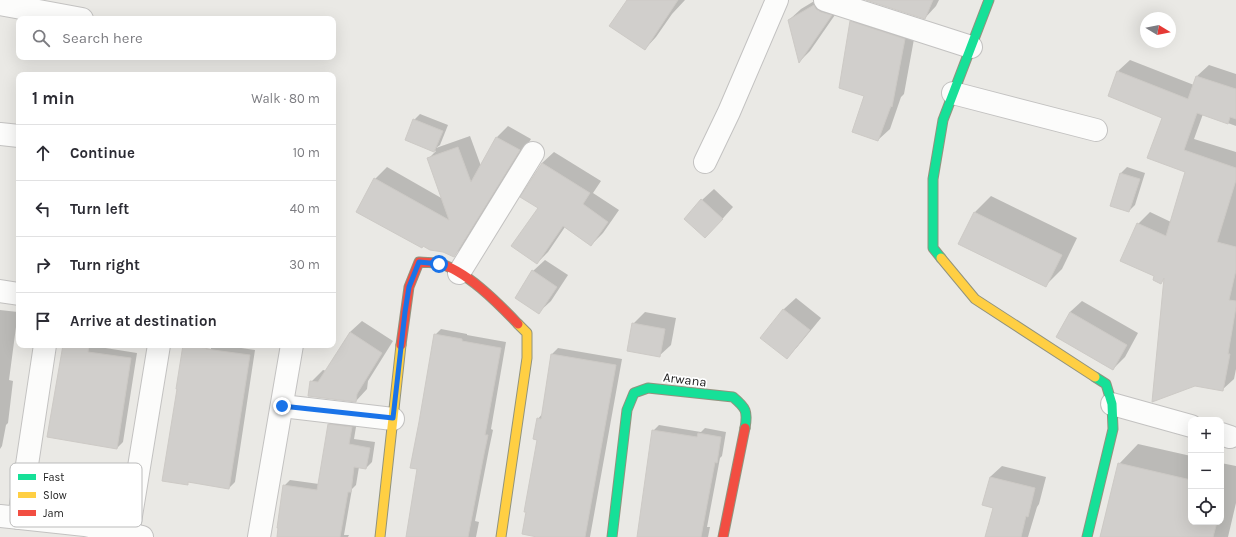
<!DOCTYPE html>
<html lang="en">
<head>
<meta charset="utf-8">
<style>
  body { margin:0; font-family:Karla,sans-serif; background:#f7f7f7; color:#2b2b33 }
  .controls { position:absolute; right:12px; bottom:12px; display:grid; overflow:hidden; border-radius:8px; box-shadow:0 4px 16px #0002 }
  .controls button { width:36px; height:36px; display:grid; place-items:center; padding:0; border:0; border-bottom:1px solid #e1e1e2; background:#fff; color:#2b2b33; font:20px sans-serif }
  .compass { position:absolute; left:1140px; top:12px; width:36px; height:36px; border-radius:50%; background:#fff; box-shadow:0 4px 16px #0002; rotate:100deg }
  .stop { position:absolute; width:12px; height:12px; margin:-9px; border:3px solid #1a73e8; border-radius:50%; background:#fff }
  .stop.end { background:#1a73e8; border-color:#fff; box-shadow:0 1px 4px #0008 }
  .list { margin:0; padding:0; list-style:none }
  h2 { display:flex; justify-content:space-between; align-items:center; height:52px; margin:0; padding:0 16px; font-size:17px }
  h2 small { font-size:13px; font-weight:400; color:#7c7c81 }
  .list li { display:grid; grid-template-columns:26px 1fr auto; gap:12px; align-items:center; box-sizing:border-box; height:56px; padding:0 16px; border-top:1px solid #e1e1e2 }
  .list b { display:block; font-size:15px; white-space:nowrap }
  .list em { font-size:13px; font-style:normal; color:#7c7c81 }
  .icon { flex:none; width:22px; height:22px; fill:none; stroke:currentColor; stroke-width:2; stroke-linecap:round; stroke-linejoin:round }
  .map { position:relative; flex:none; width:1236px; height:537px; overflow:hidden }
  .search { position:absolute; background:#fff; box-shadow:0 4px 16px #0002; left:16px; top:16px; width:320px; height:44px; display:flex; align-items:center; gap:10px; box-sizing:border-box; padding:0 14px; border-radius:8px; color:#7c7c81; font-size:15px }
  .panel { position:absolute; background:#fff; box-shadow:0 4px 16px #0002; left:16px; top:72px; width:320px; height:276px; border-radius:8px }
  .map>svg:first-child { display:block }
</style>
</head>
<body>
<div class="map">
<svg width="1236" height="537" viewBox="0 0 1236 537">
  <rect width="100%" height="100%" fill="#eae9e5"/>
  <g fill="#0003">
    <path d="M627,0H685L672,14L656,37L645,49Z"/>
    <path d="M816,0L837,12L810,51L800,61L789,20L801,9Z"/>
    <path d="M869,0H939L936,6L925,18Z"/>
    <path d="M863,10L916,28L904,94L901,97L890,129L878,140L865,96L852,22Z"/>
    <path d="M1130,60L1194,85L1197,76L1209,65L1236,74V126L1203,114L1194,139L1236,152V369L1234,379L1222,390L1165,278L1161,282L1155,275L1138,224L1150,212L1171,222L1186,172L1163,117L1109,96L1118,71Z"/>
    <path d="M420,114L448,125L440,145L436,148L470,136L481,166L497,137L508,126L531,139L466,244L454,255L375,179L387,167L443,199L428,159L436,151L406,139L414,120Z"/>
    <path d="M554,152L601,181L593,193L619,210L603,233L591,245L565,227L548,252L537,263L539,208L542,163Z"/>
    <path d="M1127,167L1145,173L1135,205L1129,211L1111,205L1121,173Z"/>
    <path d="M714,189L733,207L717,225L702,200Z"/>
    <path d="M991,196L1077,238L1062,269L1045,286L960,244L975,212Z"/>
    <path d="M545,260L568,275L551,301L539,312L533,271Z"/>
    <path d="M796,298L821,318L798,346L787,358L762,338L784,309Z"/>
    <path d="M1082,301L1138,333L1125,357L1113,369L1070,312Z"/>
    <path d="M0,310L18,312L9,380L13,381L8,423L6,425L2,446L0,449Z"/>
    <path d="M645,312L676,318L671,345L659,356L633,324Z"/>
    <path d="M362,321L393,341L368,381L367,389L356,401L311,382L323,370L327,371L350,332Z"/>
    <path d="M441,329L467,334V335L506,342L491,429L493,430L489,449L475,521L479,522L476,537H407L418,469L435,335Z"/>
    <path d="M63,345H94L93,346L137,353L123,442L117,448Z"/>
    <path d="M184,345L211,349V347L195,345H221L255,350L235,482L229,488L189,482L187,483L178,388H177Z"/>
    <path d="M558,348L622,359L590,537H542L538,439V419L542,414L552,354Z"/>
    <path d="M334,419L357,421L354,439L375,442L372,462L366,468L359,467L356,485L352,489L344,535H349L348,537H278L284,486L290,480L319,484L329,424Z"/>
    <path d="M659,425L701,432L705,428L726,432L722,456L720,458L707,527H710L708,537H638L653,431Z"/>
    <path d="M1138,444L1191,456V522H1221V463L1236,466V503L1228,537H1100L1119,464Z"/>
    <path d="M1002,466L1046,477L1039,504L1037,507L1028,537H986L994,507L990,477Z"/>
  </g>
  <g fill="#d1cfcc" stroke="#cdcac6">
    <path d="M627,0H678L645,50L609,26Z"/>
    <path d="M866,0H933L925,19Z"/>
    <path d="M814,5L816,9L821,12L832,15L799,63L788,20Z"/>
    <path d="M850,21L905,39L892,107L891,106L878,141L852,132L864,96L839,88Z"/>
    <path d="M1117,71L1188,99L1196,76L1236,89V119L1230,117L1228,124L1197,113L1184,150L1236,168V180L1217,242L1236,247V270L1229,300L1236,301V307L1228,354H1230L1223,391L1195,386L1152,402L1164,278L1161,284L1153,280L1154,276L1120,261L1137,223L1166,236L1185,172L1147,158L1162,118L1108,96Z"/>
    <path d="M413,119L443,131L434,152L405,140Z"/>
    <path d="M496,137L520,150L454,257L443,252L430,250L423,246L422,248L356,212L374,178L449,220L427,158L458,147L471,182Z"/>
    <path d="M542,163L590,193L583,204L608,222L591,246L563,226L537,264L511,246L538,208L520,197Z"/>
    <path d="M1120,173L1140,179L1129,212L1110,206Z"/>
    <path d="M701,199L723,219L705,238L684,219Z"/>
    <path d="M974,212L1062,255L1046,287L958,244Z"/>
    <path d="M532,270L557,287L539,314L515,298Z"/>
    <path d="M783,309L810,330L787,359L760,338Z"/>
    <path d="M1070,312L1127,345L1113,370L1056,337Z"/>
    <path d="M632,323L665,329L660,357L627,351Z"/>
    <path d="M350,332L382,353L357,394L356,402L308,396L310,381L318,382Z"/>
    <path d="M434,334L462,339V341L501,348L485,435H488L484,454L468,537H406L417,469L410,468L419,422Z"/>
    <path d="M63,345H89L88,352L131,358L117,449L47,437Z"/>
    <path d="M183,345L206,348V349L250,355L229,489L188,482V485L162,481L177,389H176Z"/>
    <path d="M551,354L616,365L585,537H537L522,534L526,512H524L537,440L533,439L537,418L541,419Z"/>
    <path d="M328,424L352,427L349,444L370,448L366,469L354,467L351,492H348L340,537H277L278,528H277L283,485L317,490Z"/>
    <path d="M652,430L697,437L698,433L721,437L717,463L715,462L701,537H637Z"/>
    <path d="M1118,463L1191,480V522H1217L1213,537H1100Z"/>
    <path d="M990,477L1035,488L1028,517L1026,516L1021,537H985L993,508L982,505Z"/>
  </g>
  <g fill="none" stroke-linecap="round" stroke-linejoin="round">
    <defs>
      <g id="street">
        <path d="M825,0L971,47"/>
        <path d="M0,4L82,19"/>
        <path d="M953,93L1096,130"/>
        <path d="M0,134L19,136"/>
        <path d="M705,162L729,112L777,0"/>
        <path d="M459,273L533,153"/>
        <path d="M0,291L19,294"/>
        <path d="M1112,404L1191,426"/>
        <path d="M282,406L393,419"/>
        <path d="M1221,434L1230,437"/>
        <path d="M0,516L85,525L142,537"/>
        <path d="M19,518L45,345"/>
        <path d="M128,534L159,345"/>
        <path d="M259,537L292,345"/>
      </g>
      <g id="fast">
        <path d="M941,258L933,248V179L943,120L989,0"/>
        <path d="M612,537L627,410L634,393L648,388L733,397C746,408 748,411 745,428"/>
        <path d="M1087,537L1113,429L1112,404L1106,384L1095,377"/>
      </g>
      <g id="slow">
        <path d="M941,258L975,299L1095,377"/>
        <path d="M380,537L401,345"/>
        <path d="M501,537L527,358V333L518,324"/>
      </g>
      <g id="jam">
        <path d="M401,345L409,287L419,262C425,263 431,262 437,263C465,269 499,304 518,324"/>
        <path d="M723,537L745,428"/>
      </g>
    </defs>
    <use href="#street" stroke="#c3c2c1" stroke-width="24"/>
    <use href="#fast" stroke="#91937e" stroke-width="11"/>
    <use href="#slow" stroke="#91937e" stroke-width="11"/>
    <use href="#jam" stroke="#91937e" stroke-width="11"/>
    <use href="#street" stroke="#fcfcfb" stroke-width="22"/>
    <use href="#fast" stroke="#16e098" stroke-width="9"/>
    <use href="#slow" stroke="#ffcf43" stroke-width="9"/>
    <use href="#jam" stroke="#f24e42" stroke-width="9"/>
  </g>
  <g fill="none" stroke-linecap="round" stroke-linejoin="round">
    <path stroke="#1a73e8" stroke-width="5" d="M282,406L393,418L405,312L409,287L419,262L439,264"/>
  </g>
  <g text-anchor="middle" stroke-width="3.5" stroke-linejoin="round" paint-order="stroke">
    <g font-size="13" fill="#1c1c1c" stroke="#fff">
      <text transform="translate(685 379) rotate(7)" y="5">Arwana</text>
    </g>
  </g>
  <rect x="10" y="463" width="132" height="64" rx="6" fill="#fff" stroke="#bbb" stroke-width="1"/>
  <rect x="18" y="474" width="18" height="6" fill="#16e098"/>
  <rect x="18" y="492" width="18" height="6" fill="#ffcf43"/>
  <rect x="18" y="510" width="18" height="6" fill="#f24e42"/>
  <g font-size="11" fill="#1c1c1c">
    <text x="43" y="481">Fast</text>
    <text x="43" y="499">Slow</text>
    <text x="43" y="517">Jam</text>
  </g>
</svg>
<div class="controls">
<button>+</button>
<button>−</button>
<button><svg class="icon" aria-label="locate" viewBox="0 0 24 24"><circle cx="12" cy="12" r="6"/><path d="M12 2v4M12 18v4M2 12h4M18 12h4"/></svg></button>
</div>
<svg class="compass" viewBox="-18 -18 36 36"><path d="M0-13l5 13h-10z" fill="#e53935"/><path d="M0 13l5-13h-10z" fill="#7c7c81"/></svg>
<div class="stop" style="left:439px;top:264px"></div>
<div class="stop end" style="left:282px;top:406px"></div>
<div class="search"><svg class="icon" aria-label="search" viewBox="0 0 24 24"><circle cx="10" cy="10" r="6"/><path d="M15 15l6 6"/></svg>Search here</div>
<section class="panel">
<h2>1 min<small>Walk · 80 m</small></h2>
<ul class="list">
<li><svg class="icon" aria-label="ahead" viewBox="0 0 24 24"><path d="M12 20V5M6 11l6-6 6 6"/></svg><div><b>Continue</b></div><em>10 m</em></li>
<li><svg class="icon" aria-label="left" viewBox="0 0 24 24"><path d="M17 20v-9H6M10 6l-5 5 5 5"/></svg><div><b>Turn left</b></div><em>40 m</em></li>
<li><svg class="icon" aria-label="right" viewBox="0 0 24 24"><path d="M7 20v-9h11M14 6l5 5-5 5"/></svg><div><b>Turn right</b></div><em>30 m</em></li>
<li><svg class="icon" aria-label="arrive" viewBox="0 0 24 24"><path d="M6 21V4h12l-3 4 3 4H6"/></svg><div><b>Arrive at destination</b></div></li>
</ul>
</section>
</div>
</body>
</html>
